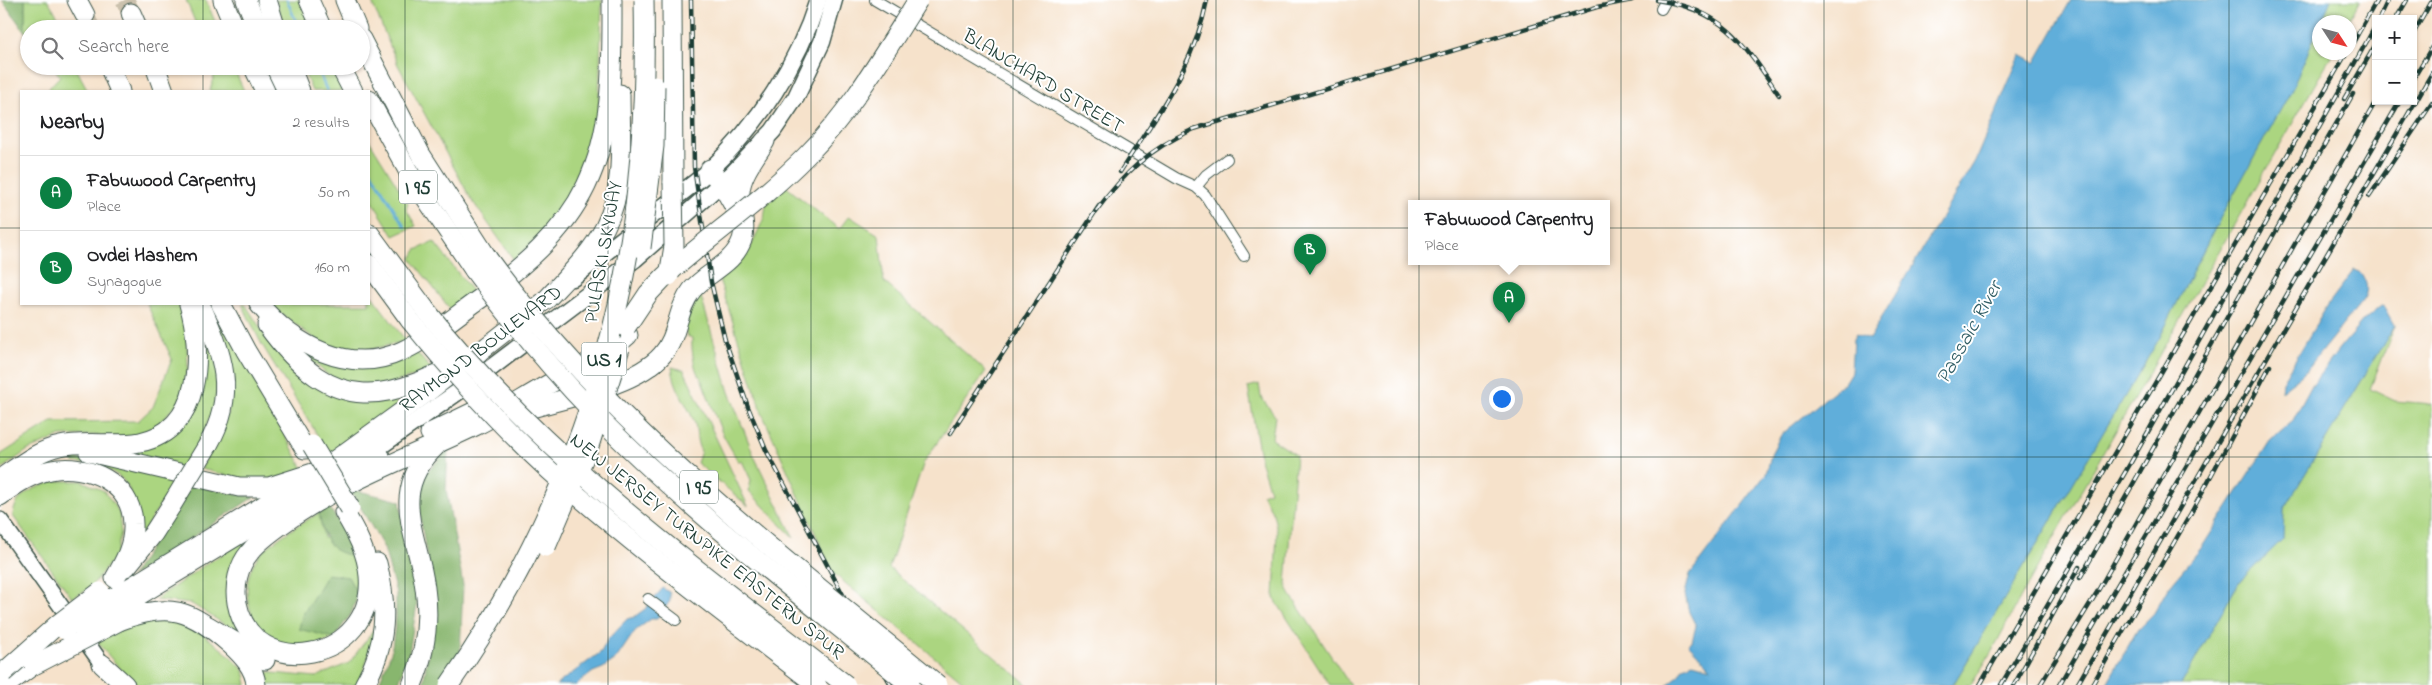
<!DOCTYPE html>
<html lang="en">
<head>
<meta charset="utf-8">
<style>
  body { margin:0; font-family:"Indie Flower",sans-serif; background:#f6f6f6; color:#202124 }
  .controls { position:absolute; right:15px; top:15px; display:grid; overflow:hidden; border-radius:0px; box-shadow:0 1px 4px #0004 }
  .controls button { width:45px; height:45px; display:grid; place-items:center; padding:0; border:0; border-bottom:1px solid #e0e0e0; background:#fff; color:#202124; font:25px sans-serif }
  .compass { position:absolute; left:2312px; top:15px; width:45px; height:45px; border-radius:50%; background:#fff; box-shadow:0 1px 4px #0004; rotate:126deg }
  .you { position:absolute; left:1501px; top:398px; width:18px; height:18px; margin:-12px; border:4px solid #fff; border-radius:50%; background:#1a73e8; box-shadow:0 0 0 8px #1a73e833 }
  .badge { display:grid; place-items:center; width:32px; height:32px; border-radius:50%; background:#0b8043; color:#fff; font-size:16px; font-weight:700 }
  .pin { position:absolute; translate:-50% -41px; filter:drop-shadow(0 1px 2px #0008) }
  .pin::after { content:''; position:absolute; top:26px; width:18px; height:15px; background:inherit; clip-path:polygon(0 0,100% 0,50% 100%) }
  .popup { position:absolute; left:1408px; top:200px; width:202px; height:65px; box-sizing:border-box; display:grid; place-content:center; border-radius:0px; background:#fff; filter:drop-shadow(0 1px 4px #0005); font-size:16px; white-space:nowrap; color:#757577 }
  .popup b { font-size:19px; color:#202124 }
  .popup::after { content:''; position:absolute; left:50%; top:100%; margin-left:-10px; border:10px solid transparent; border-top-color:#fff }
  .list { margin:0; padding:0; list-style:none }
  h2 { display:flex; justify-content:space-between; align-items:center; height:65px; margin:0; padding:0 20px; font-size:21px }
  h2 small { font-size:16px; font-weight:400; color:#757577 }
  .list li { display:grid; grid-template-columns:32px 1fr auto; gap:15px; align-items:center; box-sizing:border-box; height:75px; padding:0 20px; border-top:1px solid #e0e0e0 }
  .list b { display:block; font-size:19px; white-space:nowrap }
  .list p { margin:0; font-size:16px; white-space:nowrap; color:#757577 }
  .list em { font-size:16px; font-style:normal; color:#757577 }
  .icon { flex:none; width:28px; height:28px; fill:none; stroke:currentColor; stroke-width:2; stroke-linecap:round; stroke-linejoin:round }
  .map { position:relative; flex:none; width:2432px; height:685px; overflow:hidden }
  .search { position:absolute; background:#fff; box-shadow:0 1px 4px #0004; left:20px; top:20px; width:350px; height:55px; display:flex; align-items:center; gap:12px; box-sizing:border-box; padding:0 18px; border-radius:28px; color:#757577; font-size:19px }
  .panel { position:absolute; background:#fff; box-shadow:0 1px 4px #0004; left:20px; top:90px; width:350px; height:215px; border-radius:0px }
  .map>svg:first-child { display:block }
</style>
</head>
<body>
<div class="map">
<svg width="2432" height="685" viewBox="0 0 2432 685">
  <rect width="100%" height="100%" fill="#fff"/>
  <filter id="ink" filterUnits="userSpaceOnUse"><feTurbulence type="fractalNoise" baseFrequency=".02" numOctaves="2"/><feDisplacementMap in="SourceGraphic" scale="10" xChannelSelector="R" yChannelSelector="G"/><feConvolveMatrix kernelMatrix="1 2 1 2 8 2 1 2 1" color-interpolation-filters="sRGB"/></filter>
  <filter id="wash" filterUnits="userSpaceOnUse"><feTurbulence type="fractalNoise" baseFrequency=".0096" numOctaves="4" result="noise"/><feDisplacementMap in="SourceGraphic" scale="20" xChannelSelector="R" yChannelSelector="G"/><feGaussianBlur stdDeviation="1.12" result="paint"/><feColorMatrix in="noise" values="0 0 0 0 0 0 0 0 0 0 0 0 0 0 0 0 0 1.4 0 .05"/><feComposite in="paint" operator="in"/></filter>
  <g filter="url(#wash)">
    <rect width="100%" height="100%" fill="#f6e2cb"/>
    <g fill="#abd580" stroke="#65895a">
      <path d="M25,0H48L60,20L57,29H29V37L25,32Z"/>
      <path d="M186,0H206L218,29H198Z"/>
      <path d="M276,0H299L313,29H285Z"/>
      <path d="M371,0H602L598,128L563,213L514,260L471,199L398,65Z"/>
      <path d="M2331,0H2360L2348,22H2321Z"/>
      <path d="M2319,26L2320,52L2332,53L2330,58L2029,582L1991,653L1971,685H1953L2159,339L2213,231L2291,91Z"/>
      <path d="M52,66H75L88,91H51L49,88L60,76Z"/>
      <path d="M213,66H233L244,91H210L215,72Z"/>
      <path d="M301,66H332L344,91H312Z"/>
      <path d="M369,140L408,203L406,209L416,226L394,236L369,196Z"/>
      <path d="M784,185L839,229L849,216L879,235L884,282L986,371L924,462L889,568L1028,685H968L833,573L762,413L718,276L749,251L764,218L767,199Z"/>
      <path d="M434,242L472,291L450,309L411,259L416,250Z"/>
      <path d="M699,290L729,392L754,456L794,538L749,491L751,480L742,461H738L722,433L701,378C694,373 691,347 692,338L687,336L684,327Z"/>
      <path d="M369,292L406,341L364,351L322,344L276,310L272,304H369Z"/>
      <path d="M147,304H179L186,326L188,368L179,402L155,427L128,438L93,435L61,436L28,450L0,470V455L52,422L138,421L153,407L172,359Z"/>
      <path d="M204,304H214L306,474L250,481L201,469L229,412Z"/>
      <path d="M242,304H245L270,343L362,402H380L393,397L397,405L331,457L261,343Z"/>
      <path d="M2395,325L2370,389L2395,401L2432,404V685H2181L2239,582L2283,539L2284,509Z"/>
      <path d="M202,335C207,344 215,356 217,366C221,405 202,436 185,468L115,453L166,438Z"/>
      <path d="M415,351L433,371L381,386L333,379L303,354L309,352Z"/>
      <path d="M672,367L684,370L748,506L697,463L701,451C695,441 698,432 694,421C686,402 674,388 672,367Z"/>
      <path d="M1259,384L1261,397L1275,416L1272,439L1296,455L1286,584L1290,594L1350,685H1330L1274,598L1277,531L1273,513L1262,494L1270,491L1261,463L1248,387Z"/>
      <path d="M74,458L176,480L139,538C131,485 133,470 73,462Z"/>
      <path d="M55,481H82L104,491L119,512L121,533L116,555L89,589L72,598L13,516C15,493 35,488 55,481Z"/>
      <path d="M319,513L324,538L349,540L360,575L358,595L348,577L334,638C318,646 300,647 282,644C277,643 273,638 269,636C246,620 241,584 255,561C265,544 302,523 319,513Z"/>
      <path d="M264,529L231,601L240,634L192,604L155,600L206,564Z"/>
      <path d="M168,619L193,626L229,655L244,670L247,685H134L97,642L134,622Z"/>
      <path d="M379,623L359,685H264L262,672L316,677L349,663Z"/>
    </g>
    <g fill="#88b66e" stroke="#547a51">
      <path d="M2,0H25V32Z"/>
      <path d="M448,450L446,489L463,585L460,654L440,685H423L435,609L416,490L423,476Z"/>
      <path d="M191,485L254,497L131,577Z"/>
      <path d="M350,489L400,501L417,604L409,653L398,685H378L391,653L396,619V593L384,548Z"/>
      <path d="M329,507L349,538V555C326,551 323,533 319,513Z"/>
      <path d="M327,574L348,577L358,595L351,614L334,638L299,629L302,616Z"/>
    </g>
    <g fill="#60aeda" stroke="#407687">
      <path d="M2071,0H2331L2291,91L2213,231L2159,339L1953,685H1667L1677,677L1683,667L1693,663L1711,668L1688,644L1692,641L1696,626L1689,612L1685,594L1690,574L1766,474L1772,452L1781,435L1844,383L1851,372L1853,339L1856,334L1869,339L1975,161L2020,55L2035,63Z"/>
      <path d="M2354,270L2361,273C2367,283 2369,290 2363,300L2303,374L2281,391L2282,382L2329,303Z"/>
      <path d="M2381,306L2385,307L2395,325L2284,509L2283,539L2239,582L2181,685H2106L2138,629L2154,613L2168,588L2202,547L2270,441L2292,422L2312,385L2340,348L2363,321Z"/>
      <path d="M663,588L670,593V601L657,619H651L635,631L616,659L603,668L593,672L576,685H556L601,652L608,639L627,619L634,617L645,609Z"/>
    </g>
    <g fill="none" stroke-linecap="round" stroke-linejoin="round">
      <g stroke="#60aeda" stroke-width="2.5">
        <path d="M287,0L299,29"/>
        <path d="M316,66L327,91"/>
        <path d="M369,168L405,227"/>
      </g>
    </g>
  </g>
  <g filter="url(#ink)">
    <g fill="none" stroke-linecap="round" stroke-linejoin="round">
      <g stroke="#cbc1ad" stroke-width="19" stroke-dasharray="19 9" stroke-linecap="butt">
        <path d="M125,0L131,13"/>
        <path d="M85,15L91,29"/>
      </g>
      <defs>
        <g id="minor">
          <path d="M875,0L1176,178L1196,187L1205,195L1244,256"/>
          <path d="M1661,9L1666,0"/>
          <path d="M1196,187L1206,175L1227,159"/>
          <path d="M648,599L676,620"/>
        </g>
        <path id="secondary" d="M0,520L102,664"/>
        <g id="primary">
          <path d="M573,278C603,254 633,231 663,207C678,195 694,184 708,172C758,125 798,64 818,0"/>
          <path d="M362,459L475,380L635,259L732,174L773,131L796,97L822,42L834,0"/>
        </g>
        <g id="trunk">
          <path d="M109,600L319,471L427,393L547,299"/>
          <path d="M114,611L349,468"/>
          <path d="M7,685L34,665"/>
        </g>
        <g id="motorway">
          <path d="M77,0L85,15"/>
          <path d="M223,0L235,29"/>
          <path d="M246,0L258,29"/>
          <path d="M267,0L276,29"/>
          <path d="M309,0L322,29"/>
          <path d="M345,0L357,29"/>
          <path d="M672,0L673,183"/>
          <path d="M131,13L138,29"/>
          <path d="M361,39L421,155L488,259"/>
          <path d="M109,66L120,91"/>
          <path d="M155,66L164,91"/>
          <path d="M253,66L265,91"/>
          <path d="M275,66L287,91"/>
          <path d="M290,66L300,91"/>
          <path d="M340,66L353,91"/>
          <path d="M369,100L411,176L474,270"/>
          <path d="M710,169L725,190L738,213"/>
          <path d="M369,233L425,309"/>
          <path d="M369,264L410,320"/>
          <path d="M547,299C568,276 591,254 605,227C626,187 620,137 620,94"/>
          <path d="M200,304C223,355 238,393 208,445"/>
          <path d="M221,304L246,351L305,449"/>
          <path d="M259,304C293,345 349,376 402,351C431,338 455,316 481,298C522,267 563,234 586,186C614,128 612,63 612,0"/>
          <path d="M267,325C335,419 387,403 478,353"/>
          <path d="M515,413C557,399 633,388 662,355C679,336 676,310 692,290C707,272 733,265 742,240C747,226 740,210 740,195C739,176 756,157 765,141"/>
          <path d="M430,433L498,400"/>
          <path d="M89,452L239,487H269L319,471"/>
          <path d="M349,468L380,456"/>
          <path d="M0,479C18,467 38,450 60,446C86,440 114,447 140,442C203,430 203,351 189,304"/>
          <path d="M0,496C16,484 31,474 51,470C87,463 132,482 133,524C134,544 125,561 115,578"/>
          <path d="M344,512C356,532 367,552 369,576C376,661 253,685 237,603C234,586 238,566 250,552C261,538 277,528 291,518C348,479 413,456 475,426C500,414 524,398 549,384C576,369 605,356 628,335"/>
          <path d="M126,567L153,534L171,506"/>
          <path d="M119,621C169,601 191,610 230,644C242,655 255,668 256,685"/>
          <path d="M208,626L265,660"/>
          <path d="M102,664L125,685"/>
          <path d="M364,685C387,646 388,606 377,563"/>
          <path d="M412,685C425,654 430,622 425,588C418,533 387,493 436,446"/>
        </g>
      </defs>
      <use href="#minor" stroke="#3f564b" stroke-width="12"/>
      <use href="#secondary" stroke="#3f564b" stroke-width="18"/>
      <use href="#primary" stroke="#3f564b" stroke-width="19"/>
      <use href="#trunk" stroke="#3f564b" stroke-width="20"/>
      <use href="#motorway" stroke="#3f564b" stroke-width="21"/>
      <use href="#minor" stroke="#fff" stroke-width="10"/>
      <use href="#secondary" stroke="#fff" stroke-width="15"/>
      <use href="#primary" stroke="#fff" stroke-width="16"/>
      <use href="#trunk" stroke="#fff" stroke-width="18"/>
      <use href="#motorway" stroke="#fff" stroke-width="19"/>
      <defs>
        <g id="rail">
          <path d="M691,0L694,167L711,282L725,340L748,407L766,450L891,685"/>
          <path d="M1657,0C1724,10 1744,43 1779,95"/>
          <path d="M2379,19L2388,0"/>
          <path d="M2396,19L2407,0"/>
          <path d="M2413,34L2432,1"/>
          <path d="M2350,48L2377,0"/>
          <path d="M2413,79L2432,47"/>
          <path d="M2344,99L2376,44"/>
          <path d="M1120,172C1156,115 1194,68 1207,0"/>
          <path d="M2369,197L2432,103"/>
          <path d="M1096,211C1125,172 1149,149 1194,129L1597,7L1632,0"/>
          <path d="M950,434L1099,206"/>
          <path d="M2080,578L2353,94"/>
          <path d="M1980,685L2347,52"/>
          <path d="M2001,685L2130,464L2376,25"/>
          <path d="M2014,685L2079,567"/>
          <path d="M2040,685L2096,594L2376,101"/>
          <path d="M2059,685L2400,101"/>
          <path d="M2077,685L2432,73"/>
          <path d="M2092,685L2191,513L2270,366"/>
        </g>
      </defs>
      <use href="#rail" stroke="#1f3d34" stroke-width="4.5"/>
      <use href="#rail" stroke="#fff" stroke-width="2.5" stroke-dasharray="8" stroke-linecap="butt"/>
      <defs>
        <g id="trunk-bridge">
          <path d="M64,630L109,600"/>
          <path d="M84,631L114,611"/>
        </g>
        <g id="motorway-bridge">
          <path d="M641,248L654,146L655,86"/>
          <path d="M488,259C613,430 777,552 938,685"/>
          <path d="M474,270C511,320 551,369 595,414C690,512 805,598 910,685"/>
          <path d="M669,276L674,246L673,183"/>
          <path d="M425,309C543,459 697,569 846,685"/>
          <path d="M410,320C453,373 499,424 549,470C634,547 727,615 817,685"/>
          <path d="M626,327L648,294L665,276C711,235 763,200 807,155C852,110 884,53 918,0"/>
          <path d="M312,445L350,508"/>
          <path d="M171,506L208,445"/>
          <path d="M546,547L589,446L620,348"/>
          <path d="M34,665L119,621"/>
          <path d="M3,673L58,624L100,592"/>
          <path d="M449,685C529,571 588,440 618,304C641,205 646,101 644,0"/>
        </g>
      </defs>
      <use href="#trunk-bridge" stroke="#3f564b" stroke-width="20" stroke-linecap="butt"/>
      <use href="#motorway-bridge" stroke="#3f564b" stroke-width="21" stroke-linecap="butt"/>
      <use href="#trunk-bridge" stroke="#fff" stroke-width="18"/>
      <use href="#motorway-bridge" stroke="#fff" stroke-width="19"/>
    </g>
  </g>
  <path fill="none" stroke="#1f3d34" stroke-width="1" stroke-opacity="0.55" d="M203,0V29M405,0V685M608,0V685M811,0V685M1013,0V685M1216,0V685M1419,0V685M1621,0V685M1824,0V685M2027,0V685M2229,0V685M203,66V91M0,228H21M369,228H2432M203,304V685M0,457H2432"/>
  <g text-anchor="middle" stroke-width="4" stroke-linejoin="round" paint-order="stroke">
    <g fill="#fff" stroke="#627771" stroke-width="1">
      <rect x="399" y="170.5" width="38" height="33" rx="4"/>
      <rect x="581.5" y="342.5" width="45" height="33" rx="4"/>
      <rect x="680" y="470.5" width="38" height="33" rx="4"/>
    </g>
    <g font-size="19" font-weight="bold" fill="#1f3d34">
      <text x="418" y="194">I 95</text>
      <text x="604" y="366">US 1</text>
      <text x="699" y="494">I 95</text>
    </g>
    <g font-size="20" fill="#1f3d34" stroke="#fff">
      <text transform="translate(1044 80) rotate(31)" y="7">BLANCHARD STREET</text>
      <text transform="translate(602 252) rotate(-80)" y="7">PULASKI SKYWAY</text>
      <text transform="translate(480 348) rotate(-37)" y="7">RAYMOND BOULEVARD</text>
      <text transform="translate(708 545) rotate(39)" y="7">NEW JERSEY TURNPIKE EASTERN SPUR</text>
    </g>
    <g font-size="21" font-style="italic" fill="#325f66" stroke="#fff">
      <text transform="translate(1968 332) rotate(-61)" y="7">Passaic River</text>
    </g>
  </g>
</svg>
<div class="controls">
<button>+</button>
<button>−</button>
</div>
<svg class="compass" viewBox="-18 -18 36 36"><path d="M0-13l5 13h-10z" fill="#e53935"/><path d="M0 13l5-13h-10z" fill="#757577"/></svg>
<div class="you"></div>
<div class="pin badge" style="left:1509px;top:323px">A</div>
<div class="popup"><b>Fabuwood Carpentry</b>Place</div>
<div class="pin badge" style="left:1310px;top:275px">B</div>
<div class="search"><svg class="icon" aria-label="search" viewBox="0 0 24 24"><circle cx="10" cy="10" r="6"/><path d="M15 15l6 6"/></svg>Search here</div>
<section class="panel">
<h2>Nearby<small>2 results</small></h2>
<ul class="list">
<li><span class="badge">A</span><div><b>Fabuwood Carpentry</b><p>Place</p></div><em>50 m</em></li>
<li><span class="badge">B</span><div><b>Ovdei Hashem</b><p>Synagogue</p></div><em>160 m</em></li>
</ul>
</section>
</div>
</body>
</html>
